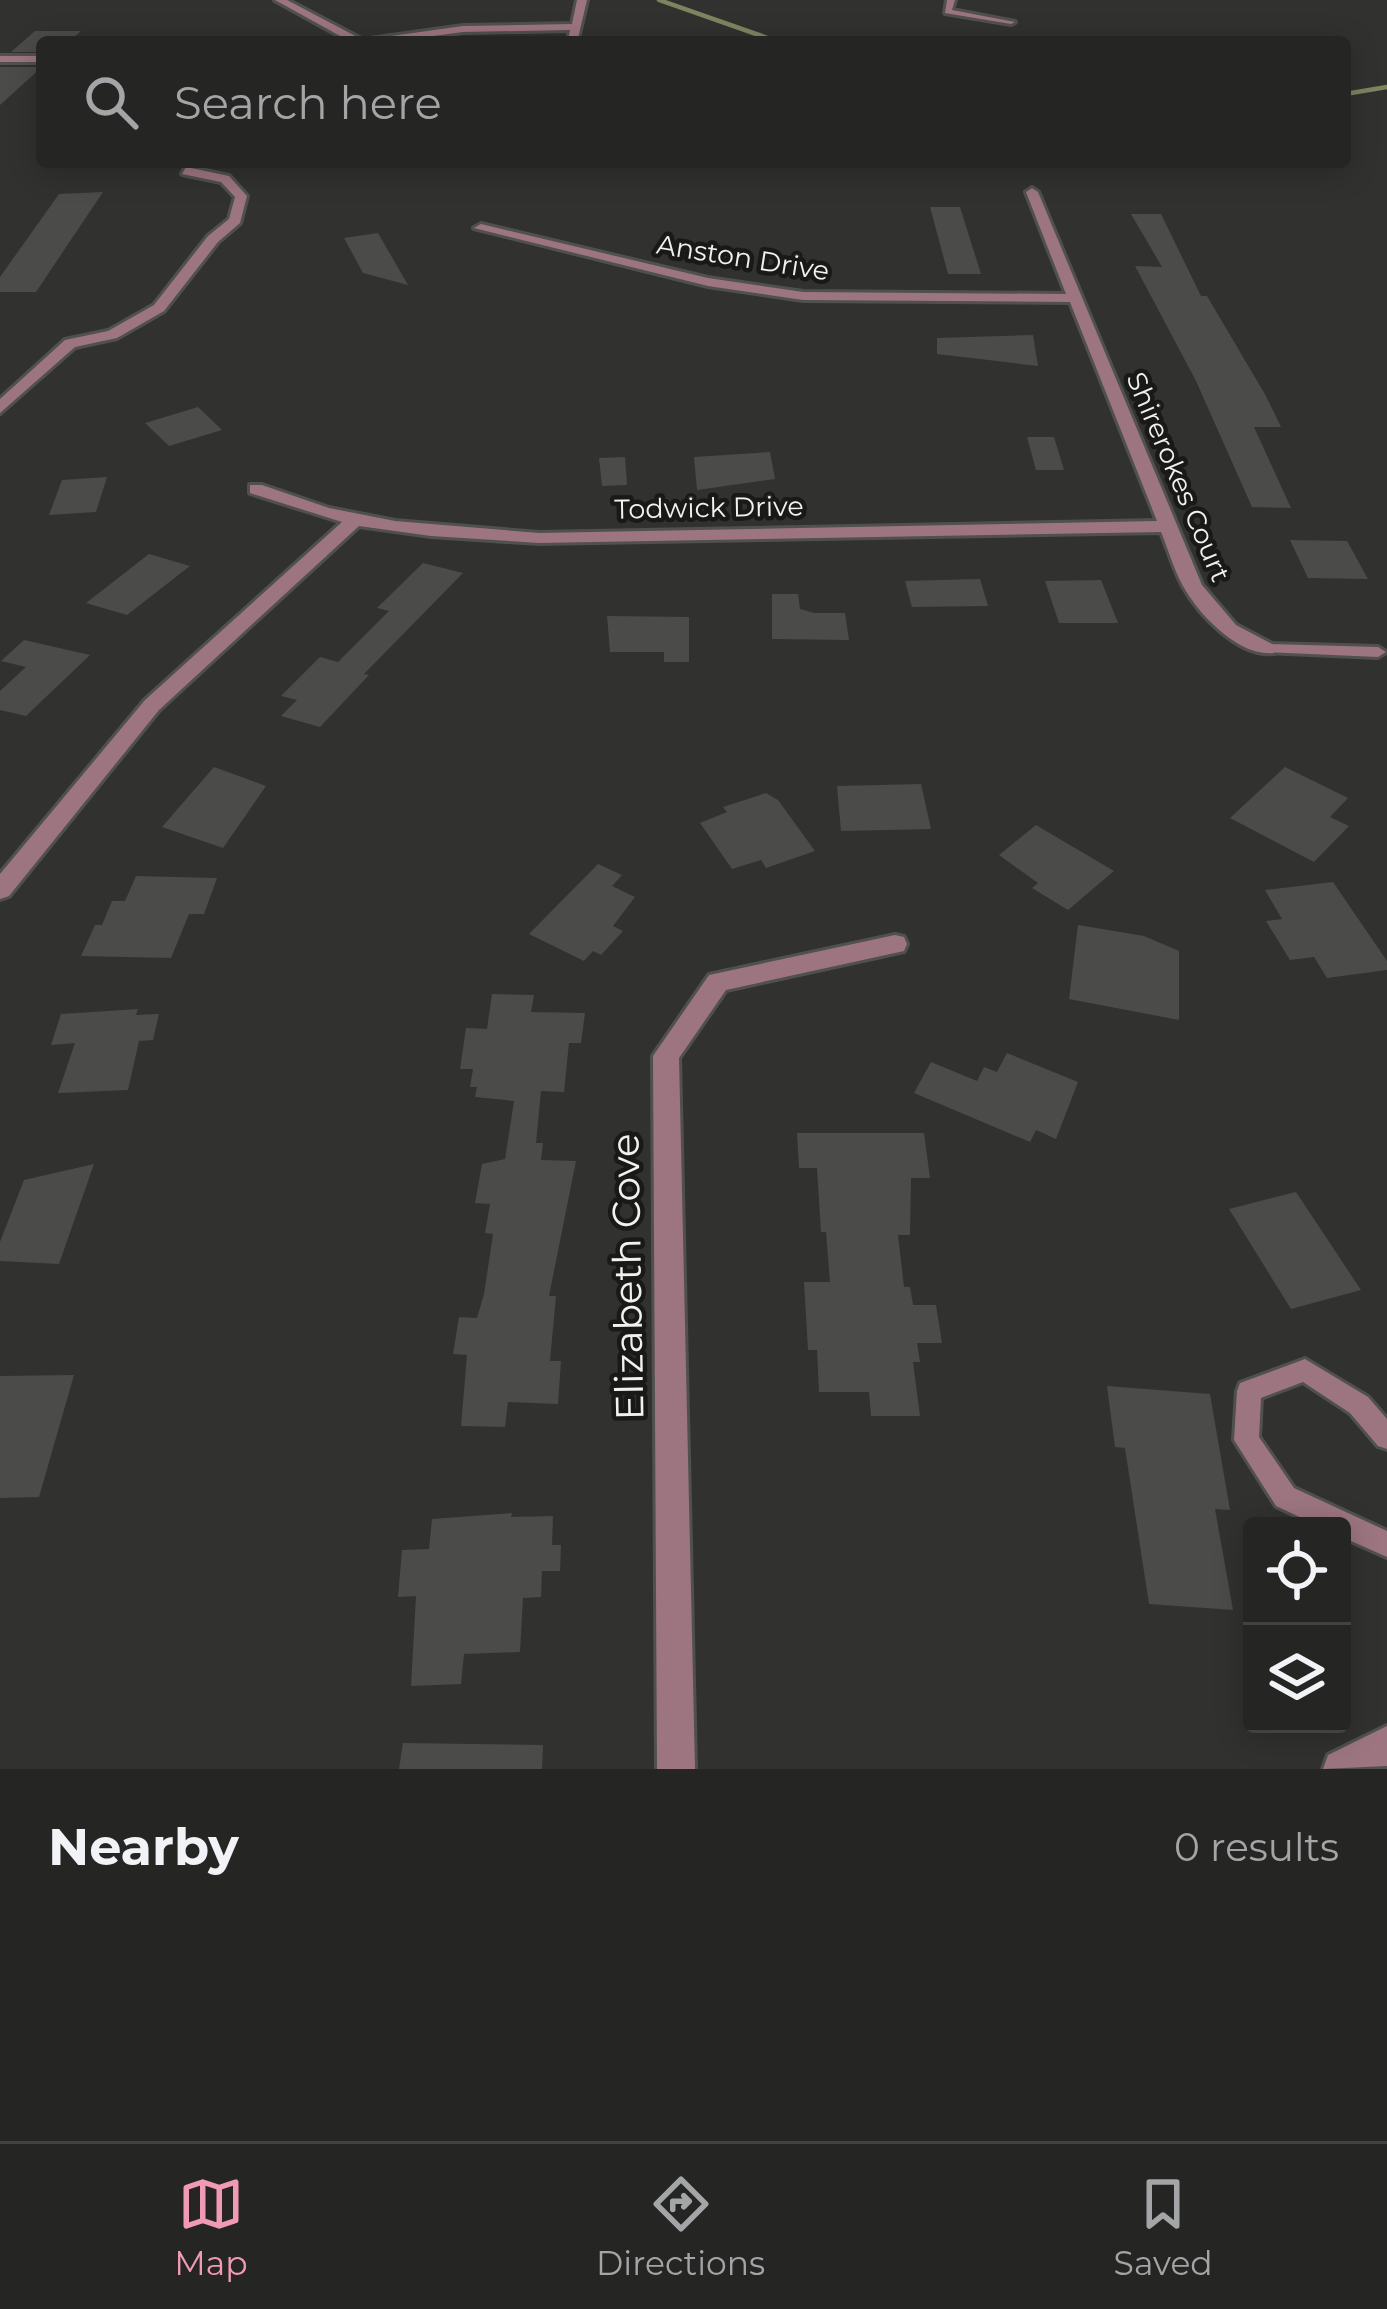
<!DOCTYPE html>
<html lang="en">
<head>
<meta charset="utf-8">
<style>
  body { margin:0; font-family:Montserrat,sans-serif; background:#2d2d2b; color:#f1f3f6 }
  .controls { position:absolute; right:36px; bottom:36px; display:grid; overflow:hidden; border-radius:12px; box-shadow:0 6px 30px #0003 }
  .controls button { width:108px; height:108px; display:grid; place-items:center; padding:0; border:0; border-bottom:3px solid #424241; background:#252523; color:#f1f3f6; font:60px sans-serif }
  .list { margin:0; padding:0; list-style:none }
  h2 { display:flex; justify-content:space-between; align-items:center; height:156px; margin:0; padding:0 48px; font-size:51px }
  h2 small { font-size:39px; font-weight:400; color:#a3a5a6 }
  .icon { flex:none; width:66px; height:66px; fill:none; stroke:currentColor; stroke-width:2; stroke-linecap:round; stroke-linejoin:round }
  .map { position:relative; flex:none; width:1387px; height:1769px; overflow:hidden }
  .search { position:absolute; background:#252523; box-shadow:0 6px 30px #0003; left:36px; right:36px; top:36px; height:132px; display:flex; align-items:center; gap:30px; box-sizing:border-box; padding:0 42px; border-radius:12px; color:#a3a5a6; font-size:45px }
  .sheet { height:372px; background:#252523 }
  nav { display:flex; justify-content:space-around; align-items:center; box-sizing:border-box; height:168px; border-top:3px solid #424241; background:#252523; font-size:33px; color:#a3a5a6 }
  nav a { display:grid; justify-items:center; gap:6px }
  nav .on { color:#f09ab6 }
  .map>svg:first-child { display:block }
</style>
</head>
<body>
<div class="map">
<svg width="1387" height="1769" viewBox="0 0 1387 1769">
  <rect width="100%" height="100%" fill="#31312f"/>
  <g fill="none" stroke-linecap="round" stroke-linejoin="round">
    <g stroke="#7c8560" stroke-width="4.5">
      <path d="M659,0L779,42"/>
      <path d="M1345,94L1387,87"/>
    </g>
  </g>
  <g fill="#4b4c49">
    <path d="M35,31H81L69,42H42V52H11Z"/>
    <path d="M0,67H42L0,105Z"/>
    <path d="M103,192L36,292H0V277L59,194Z"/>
    <path d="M930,207H960L981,274H948Z"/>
    <path d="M1131,214H1161L1201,296H1207L1266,396L1281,427H1254L1291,508L1252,507L1196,381L1135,266L1162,267Z"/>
    <path d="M378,233L408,285L363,273L344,238Z"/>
    <path d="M1033,335L1038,366L937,354V338Z"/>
    <path d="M198,407L222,430L169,446L145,423Z"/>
    <path d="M1027,437H1054L1064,470H1036Z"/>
    <path d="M770,452L775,479L697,490L694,457Z"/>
    <path d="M625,457L627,485L602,486L599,458Z"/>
    <path d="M107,477L96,512L49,515L62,480Z"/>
    <path d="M1290,540L1347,541L1368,579L1308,578Z"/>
    <path d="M149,554L190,566L127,615L86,603Z"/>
    <path d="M423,563L463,573L364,674L369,675L320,727L281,716L297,700L281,696L320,657L338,662L389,611L377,608Z"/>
    <path d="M980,579L988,606L912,607L905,581Z"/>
    <path d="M1101,580L1118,623H1059L1045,581Z"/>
    <path d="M772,594H798L800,609L814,613H845L849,640L772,639Z"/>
    <path d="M607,616L689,617V662H664V652H610Z"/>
    <path d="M24,640L90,655L26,716L0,710V691L26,667L1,661Z"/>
    <path d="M214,767L266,786L223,848L162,827Z"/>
    <path d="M1285,767L1348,798L1330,817L1349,826L1314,862L1230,818Z"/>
    <path d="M921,784L931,829L841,831L837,786Z"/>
    <path d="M766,793L778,800L815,851L766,868L761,860L732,869L700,823L727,812L723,807Z"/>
    <path d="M1036,825L1114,871L1068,910L1032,888L1038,883L999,855Z"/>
    <path d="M598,864L622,875L612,886L635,897L613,926L623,931L601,955L593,951L584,961L529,934Z"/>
    <path d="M136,876L217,878L204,914H189L171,958L81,956L95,925H102L112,901H125Z"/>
    <path d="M1333,882L1387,961V970L1327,978L1314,957L1290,960L1266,921L1282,919L1265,890Z"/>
    <path d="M1078,925L1144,936L1179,951V1020L1069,999Z"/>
    <path d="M492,994L534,995L531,1012L585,1013L581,1043H569L564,1092L541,1091L536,1143H543L541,1160L576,1161L549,1296H556L550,1361H561L558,1404L508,1402L505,1427L461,1426L467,1355L453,1354L459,1317L477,1318L484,1294L493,1234L485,1233L490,1204L475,1203L482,1164L505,1159L514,1101L475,1097L477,1087H470L473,1069H460L466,1028L487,1029Z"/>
    <path d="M138,1009L136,1015L159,1014L153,1040L139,1041L128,1090L58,1093L75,1043L51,1045L61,1014Z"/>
    <path d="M1007,1053L1078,1082L1056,1139L1036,1130L1030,1142L914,1093L931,1062L977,1081L984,1067L997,1072Z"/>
    <path d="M797,1133H924L930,1178H911L910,1235H898L904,1287H910L913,1305H936L942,1343H917L920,1362H913L920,1416H871L869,1392H819L817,1350H808L804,1282H830L826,1232H821L817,1168H799Z"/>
    <path d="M94,1164L59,1264L0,1261V1242L24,1180Z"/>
    <path d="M1296,1192L1361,1290L1291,1309L1229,1209Z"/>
    <path d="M74,1375L39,1497L0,1498V1376Z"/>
    <path d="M1107,1386L1210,1394L1230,1510L1215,1509L1233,1610L1149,1604L1125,1448L1115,1447Z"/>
    <path d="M512,1513L511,1517L553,1516L552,1545H561L560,1571H542L541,1597L523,1598L520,1652L464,1654L461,1684L411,1686L416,1596L398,1597L402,1550L429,1549L432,1519Z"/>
    <path d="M403,1743L543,1745L542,1769H399Z"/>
  </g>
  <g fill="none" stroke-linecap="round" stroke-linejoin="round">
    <defs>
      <g id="service">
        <path d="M947,0H955L952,10L1015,22L1011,24L945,13Z"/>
        <path d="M1267,644L1378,647L1386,652L1378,657L1262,652L1259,649Z"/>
        <path d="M1305,1359L1368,1397L1387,1419V1449L1378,1446L1350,1413L1303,1382L1261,1398L1259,1437L1294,1488L1387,1531V1557L1342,1537V1526H1319L1276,1506L1234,1440L1237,1391L1240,1383Z"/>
      </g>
      <g id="minor">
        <path d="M275,0H287L363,40L463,26L572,24L577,0H587L577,42L568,40L570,30L463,32L389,42H351Z"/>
        <rect x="0" y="56" width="42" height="6"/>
        <path d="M186,167L229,176L247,196L240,223L218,242L164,311L117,338L75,347L0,413V399L65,340L108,331L154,305L208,236L229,219L235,197L221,182L182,174Z"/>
        <path d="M1032,188L1038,192L1202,585L1236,625L1274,645V653C1239,657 1199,615 1183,586C1174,570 1168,549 1161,532L539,543L431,536L359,526L159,710L9,896L0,899V874L145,700L342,522L250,493V485H262L329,508L395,521L539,533L1157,521L1070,302L803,300L708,286L474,228L481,224L708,278L803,292L1066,294L1026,192Z"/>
        <path d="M895,935L904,937L907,944L904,951L726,990L679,1058L695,1769H657L653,1056L709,975Z"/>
      </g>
      <path id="tertiary" d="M1387,1726V1766L1323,1769L1328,1755Z"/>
    </defs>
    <use href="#service" stroke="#50504e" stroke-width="6"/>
    <use href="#minor" stroke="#50504e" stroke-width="6"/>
    <use href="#tertiary" stroke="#50504e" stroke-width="6"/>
    <use href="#service" fill="#9c7581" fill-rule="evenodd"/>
    <use href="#minor" fill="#9c7581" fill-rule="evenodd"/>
    <use href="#tertiary" fill="#9c7581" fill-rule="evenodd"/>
  </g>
  <g text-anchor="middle" stroke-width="9" stroke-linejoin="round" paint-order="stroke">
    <g font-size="27" fill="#f1f1ef" stroke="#191918">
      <text transform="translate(743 258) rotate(9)" y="9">Anston Drive</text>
      <text transform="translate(1178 477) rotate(67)" y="9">Shirerokes Court</text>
      <text transform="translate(709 508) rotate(-1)" y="9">Todwick Drive</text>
    </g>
    <g font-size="39" fill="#f1f1ef" stroke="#191918">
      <text transform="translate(627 1277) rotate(-91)" y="14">Elizabeth Cove</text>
    </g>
  </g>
</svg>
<div class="controls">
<button><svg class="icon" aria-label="locate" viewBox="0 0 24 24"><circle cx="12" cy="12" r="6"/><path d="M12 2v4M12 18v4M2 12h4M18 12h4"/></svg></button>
<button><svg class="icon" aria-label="layers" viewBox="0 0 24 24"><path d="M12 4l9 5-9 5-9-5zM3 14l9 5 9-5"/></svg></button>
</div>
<div class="search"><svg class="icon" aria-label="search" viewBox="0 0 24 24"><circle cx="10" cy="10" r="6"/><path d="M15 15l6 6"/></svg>Search here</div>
</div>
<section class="sheet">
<h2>Nearby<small>0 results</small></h2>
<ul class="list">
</ul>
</section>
<nav>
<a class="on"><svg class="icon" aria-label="map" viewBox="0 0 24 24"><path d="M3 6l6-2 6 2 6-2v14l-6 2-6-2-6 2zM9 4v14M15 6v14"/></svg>Map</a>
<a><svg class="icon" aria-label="directions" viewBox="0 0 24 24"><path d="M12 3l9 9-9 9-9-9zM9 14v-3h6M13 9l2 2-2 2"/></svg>Directions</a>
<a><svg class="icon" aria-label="saved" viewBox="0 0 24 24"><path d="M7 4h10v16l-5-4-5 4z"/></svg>Saved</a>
</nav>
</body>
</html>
